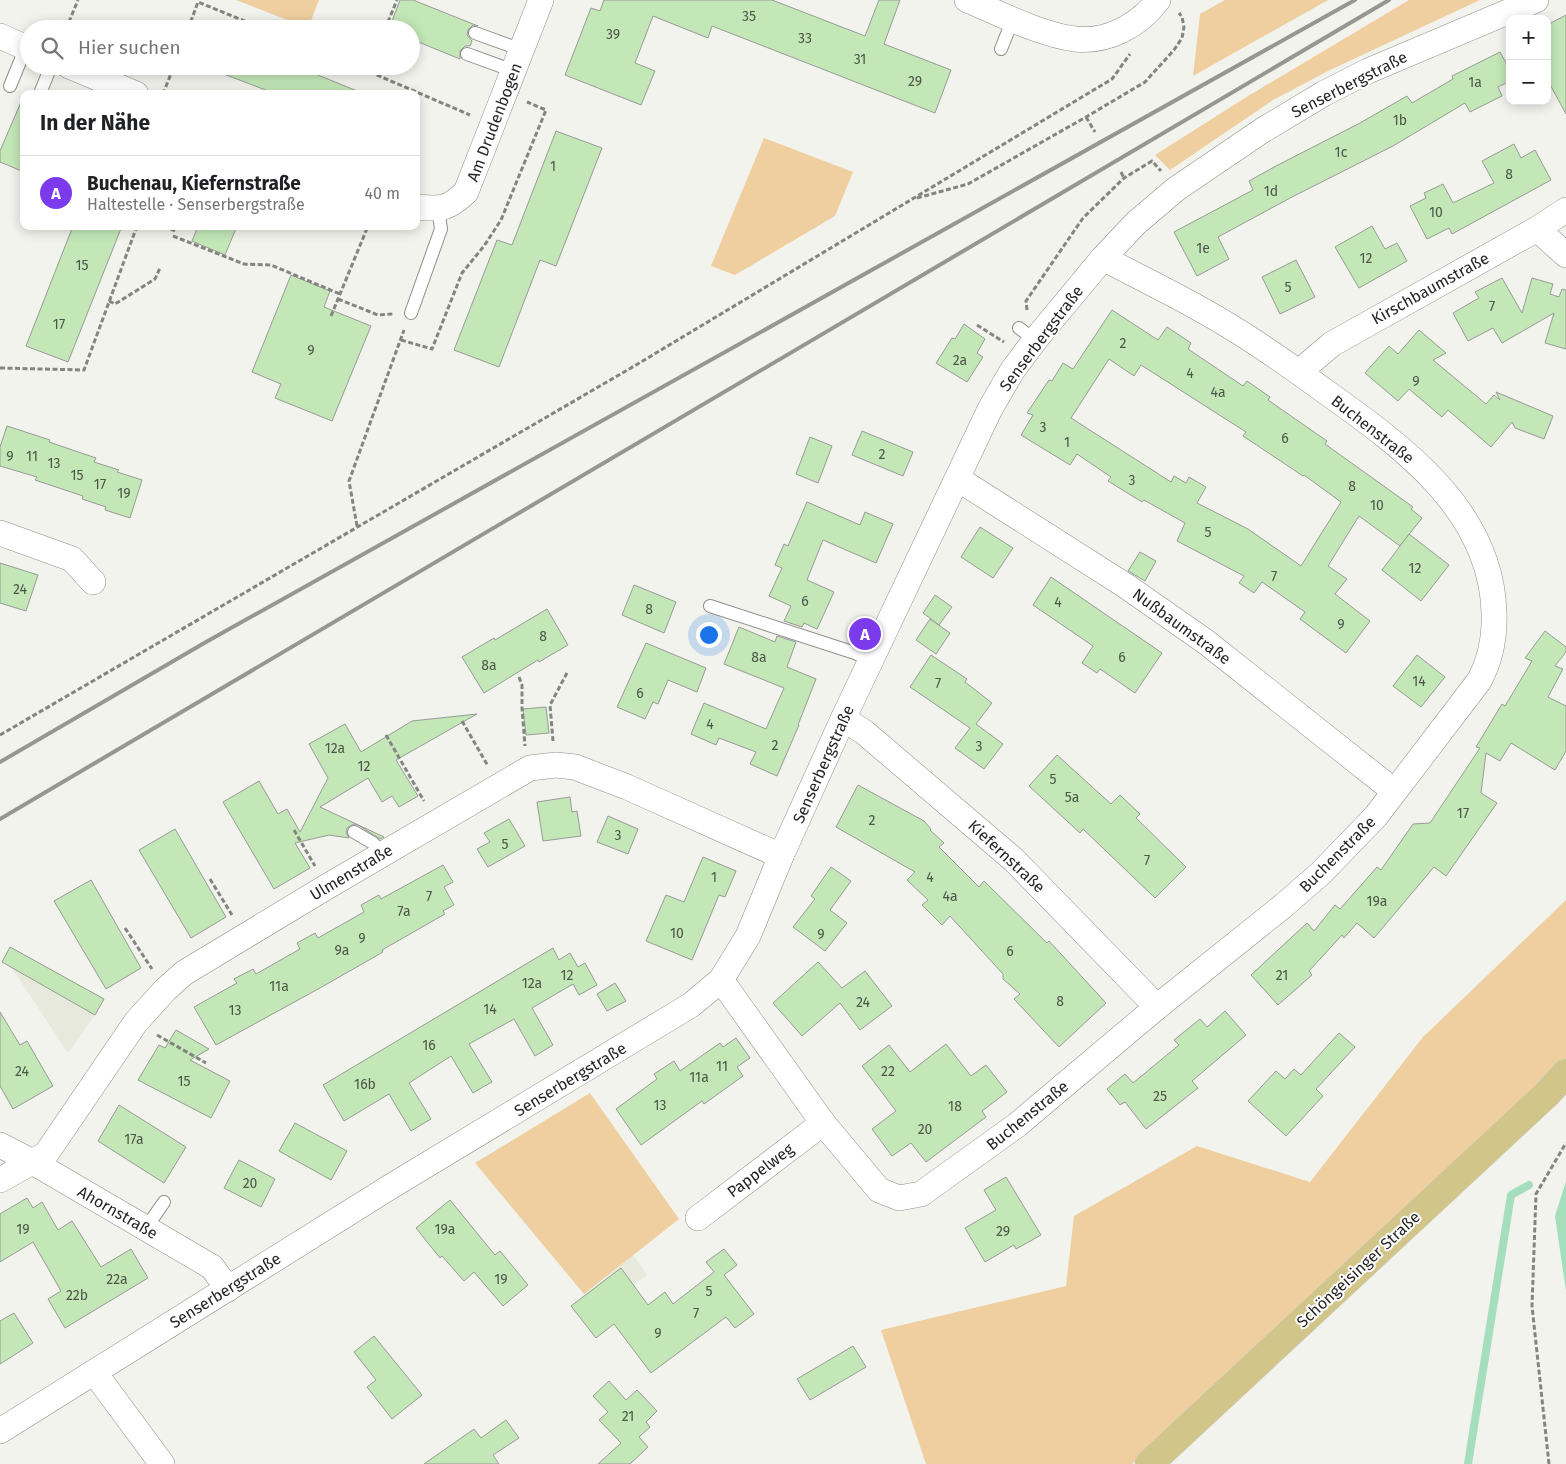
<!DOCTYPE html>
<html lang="de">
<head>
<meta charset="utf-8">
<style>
  body { margin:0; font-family:"Fira Sans",sans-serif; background:#f6f6f6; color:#202124 }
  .controls { position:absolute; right:15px; top:15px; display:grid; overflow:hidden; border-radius:10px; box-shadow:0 2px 12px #0003 }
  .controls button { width:45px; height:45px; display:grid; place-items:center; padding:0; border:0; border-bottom:1px solid #e0e0e0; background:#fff; color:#202124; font:25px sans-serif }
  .you { position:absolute; left:708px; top:634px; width:18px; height:18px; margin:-12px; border:4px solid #fff; border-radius:50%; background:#1a73e8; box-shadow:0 0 0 8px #1a73e833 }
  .badge { display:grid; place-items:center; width:32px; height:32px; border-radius:50%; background:#7c3aed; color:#fff; font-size:16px; font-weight:700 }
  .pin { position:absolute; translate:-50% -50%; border:2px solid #fff; box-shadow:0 1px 5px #0006 }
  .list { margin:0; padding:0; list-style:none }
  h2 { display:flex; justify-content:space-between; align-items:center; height:65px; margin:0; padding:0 20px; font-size:21px }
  h2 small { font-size:16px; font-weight:400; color:#757577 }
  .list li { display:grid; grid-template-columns:32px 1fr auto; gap:15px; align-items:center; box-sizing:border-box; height:75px; padding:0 20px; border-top:1px solid #e0e0e0 }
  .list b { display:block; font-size:19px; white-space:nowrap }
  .list p { margin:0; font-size:16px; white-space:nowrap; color:#757577 }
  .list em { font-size:16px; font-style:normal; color:#757577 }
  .icon { flex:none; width:28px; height:28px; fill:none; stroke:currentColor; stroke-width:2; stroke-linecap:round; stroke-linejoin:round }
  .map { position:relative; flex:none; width:1566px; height:1464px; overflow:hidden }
  .search { position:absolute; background:#fff; box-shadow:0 2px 12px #0003; left:20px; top:20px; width:400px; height:55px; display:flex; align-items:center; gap:12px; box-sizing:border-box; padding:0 18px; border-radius:28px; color:#757577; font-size:19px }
  .panel { position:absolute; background:#fff; box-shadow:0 2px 12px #0003; left:20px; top:90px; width:400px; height:140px; border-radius:10px }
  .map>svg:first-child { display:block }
</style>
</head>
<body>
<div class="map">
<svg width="1566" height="1464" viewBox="0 0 1566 1464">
  <rect width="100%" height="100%" fill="#f2f3ed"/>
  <g fill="#e6e9dc">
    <path d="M20,952L104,1000L95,1015L68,1053L12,968Z"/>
    <path d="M633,1255L647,1275L617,1296L629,1312L596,1338L571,1306Z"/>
  </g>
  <g fill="#efcf9f">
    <path d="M236,0H319L308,28Z"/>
    <path d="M1225,0H1328L1193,76L1200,14Z"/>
    <path d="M1409,0H1480L1330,70L1273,100L1170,170L1155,155L1248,96Z"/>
    <path d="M764,138L853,172L835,216L735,275L711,266Z"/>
    <path d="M1566,900V1058L1542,1085L1132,1464H926L881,1330L1066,1286L1074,1216L1197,1146L1310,1182L1423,1037Z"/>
    <path d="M590,1093L679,1219L584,1294L475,1163Z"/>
  </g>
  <path fill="#a5debc" d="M1566,1181V1291L1555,1216Z"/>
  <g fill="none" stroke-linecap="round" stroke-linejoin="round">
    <path stroke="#a5debc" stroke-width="8" d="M1468,1464L1511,1195L1529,1185"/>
  </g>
  <g fill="#c3e7b7" stroke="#989b97" fill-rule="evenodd">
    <path d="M400,0H413L478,26L473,25L468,30L467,35L472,41L470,46H465L460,51V59L411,39V29H389Z"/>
    <path d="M604,0H772L865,36L879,0H900L884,44L951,70L935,113L712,26L708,38L653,16L635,63L655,71L641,105L565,75L591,8L600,11Z"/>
    <path d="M1566,15V114L1547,79V25Z"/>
    <path d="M1500,52L1510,70V81L1498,87L1502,96L1470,112L1465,103L1393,146L1292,197L1218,237L1229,259L1197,276L1174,232L1253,190L1249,181L1276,166L1360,123L1407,96L1412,103L1453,79L1452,76Z"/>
    <path d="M209,66H316L313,73L362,93L276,94L208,68Z"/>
    <path d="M24,95V172L0,162V151Z"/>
    <path d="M556,131L602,148L556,266L540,260L499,367L454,350L497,240L512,245Z"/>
    <path d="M1514,144L1521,158L1535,150L1551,180L1452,234L1449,228L1427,239L1410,206L1426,198L1424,193L1443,184L1453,203L1494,183L1482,161Z"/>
    <path d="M73,226H122L68,362L26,346Z"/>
    <path d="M198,226H237L225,255L192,241Z"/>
    <path d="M1372,226L1385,249L1397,243L1407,261L1359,288L1335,247Z"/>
    <path d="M1296,260L1315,297L1280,314L1262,277Z"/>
    <path d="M291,275L330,291L324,307L371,326L332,421L275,398L281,384L252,372Z"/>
    <path d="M1502,278L1522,313L1532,278L1553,284L1550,294L1559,297L1562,289L1566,290V349L1545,343L1554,313L1502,343L1493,328L1468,341L1453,313L1479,298L1475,292Z"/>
    <path d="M1112,310L1158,340L1167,327L1191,343L1188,349L1243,386L1247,381L1270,397L1268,400L1327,441L1325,444L1413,507L1411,509L1422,518L1400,546L1359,516L1328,566L1347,579L1335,594L1370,621L1346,653L1300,619L1305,612L1262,582L1254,593L1239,583L1244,576L1177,541L1185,523L1144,500L1142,502L1108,481L1111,477L1077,454L1070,465L1021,435L1033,415L1027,413L1049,380L1052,381L1063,363L1073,369ZM1109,359L1134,376L1141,365L1246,432L1243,436L1303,476L1304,475L1341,502L1301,566L1248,529L1197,503L1206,487L1189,477L1186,483L1174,476L1171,482L1071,418Z"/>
    <path d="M964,324L985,339L977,353L983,357L967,382L936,363L952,338L955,339Z"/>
    <path d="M1419,330L1446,353L1433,360L1486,404L1494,395L1500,400L1496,392L1553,416L1544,439L1515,428L1512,422L1491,447L1448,410L1442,417L1409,389L1398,401L1365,373L1389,346L1398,354Z"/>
    <path d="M7,426L50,440L49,442L96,458L94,462L119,470L117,472L142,480L130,518L105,510L106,507L82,499L83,496L35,480L37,477L0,466V447Z"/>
    <path d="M862,431L913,452L903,476L852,455Z"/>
    <path d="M810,437L832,446L818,483L796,474Z"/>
    <path d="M807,502L860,525L865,512L893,524L876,563L823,540L807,580L834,592L817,629L804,623L802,627L784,621L791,606L769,596L782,568L775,565L784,544L788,546Z"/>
    <path d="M980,527L1013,548L993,578L961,557Z"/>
    <path d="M1409,534L1449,565L1421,601L1382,570Z"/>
    <path d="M1140,552L1156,561L1145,581L1128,571Z"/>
    <path d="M0,563L38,575L26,611L0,603Z"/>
    <path d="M1051,577L1162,653L1135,693L1100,669L1097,673L1082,663L1093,646L1033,605Z"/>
    <path d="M634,585L676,602L664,633L622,615Z"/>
    <path d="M935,595L952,607L939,625L923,613Z"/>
    <path d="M547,609L568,645L539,662L538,660L484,693L462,657L494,638L495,640Z"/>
    <path d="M930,619L950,633L936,654L916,640Z"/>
    <path d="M739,627L775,642L777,636L796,642L787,667L816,679L798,725H799L777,776L750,764L756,752L719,738L716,745L691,734L704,703L766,729L784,688L724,664Z"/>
    <path d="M1545,631L1566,647V652L1555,666L1563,669L1548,697L1566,706V751L1555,770L1511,743L1500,761L1486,753L1481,793L1497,803L1446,876L1434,867L1374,938L1357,923L1344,938L1342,935L1309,971L1312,975L1278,1005L1251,975L1307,923L1314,931L1335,905L1340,909L1377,867L1381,870L1413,824L1430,823L1480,748L1476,747L1502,704L1505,706L1532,661L1525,658Z"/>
    <path d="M646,643L706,668L697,692L668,680L658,704L653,702L645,719L617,707Z"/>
    <path d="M931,655L967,679L965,682L992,703L976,724L1003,744L984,769L955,748L970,728L910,687Z"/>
    <path d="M1417,655L1445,677L1421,707L1393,686Z"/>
    <path d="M546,707L549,733L526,735L523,709Z"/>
    <path d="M477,714L396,760L418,796L399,807L392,796L382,802L368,778L320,807L384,837L380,839L358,825L354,824L347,828L346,832L349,838L329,835L295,843L310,868L274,889L223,802L259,781L278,814L287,809L300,832L328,778L309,744L345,724L361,752L412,721Z"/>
    <path d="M1057,755L1111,804L1120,795L1140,814L1136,818L1186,867L1155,898L1083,829L1080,833L1029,786Z"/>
    <path d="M858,785L924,821L931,829L930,830L944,843L939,847L979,887L984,881L1047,943L1049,941L1106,1003L1059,1047L1014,999L1020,994L1003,979V974L950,916L942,925L922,905L928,900L907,880L915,872L836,827Z"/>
    <path d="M570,797L572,812L577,811L581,836L543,841L537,802Z"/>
    <path d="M608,816L638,829L628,854L597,842Z"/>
    <path d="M509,819L525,846L488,867L477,849L490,842L484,833Z"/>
    <path d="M175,829L226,917L191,938L139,850Z"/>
    <path d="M703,857L736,871L725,897L719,895L692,960L646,941L666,895L684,902Z"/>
    <path d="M443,865L453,882L444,887L454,905L443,911L445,914L382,950L383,952L320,988L216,1045L194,1007L237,983L234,979L253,969L256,974L300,949L297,943L315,933L318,938L364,912L361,905L379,895L381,899Z"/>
    <path d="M831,867L851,881L830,910L847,923L825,951L793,927L815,899L811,896Z"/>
    <path d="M91,880L141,968L106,989L54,901Z"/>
    <path d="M10,947L104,999L95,1015L2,962Z"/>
    <path d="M553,948L559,960L570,953L578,967L585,963L597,985L579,995L573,984L532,1008L553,1045L535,1056L514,1019L469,1044L492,1082L483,1087L473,1093L451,1056L409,1083L431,1119L411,1131L389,1094L344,1121L323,1085Z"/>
    <path d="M818,962L842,988L865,971L892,1006L860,1030L840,1003L802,1036L773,1003Z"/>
    <path d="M615,983L626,1001L607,1011L597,994Z"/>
    <path d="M1225,1011L1246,1035L1192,1081L1198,1088L1146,1129L1125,1102L1120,1105L1107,1089L1125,1074L1133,1083L1179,1045L1174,1040L1200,1019L1207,1027Z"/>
    <path d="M0,1012L20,1045L27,1041L53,1086L13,1109L0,1086Z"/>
    <path d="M176,1030L209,1049L190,1060L230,1081L211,1118L138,1080L159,1045L165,1048Z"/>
    <path d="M1339,1033L1355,1047L1316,1089L1323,1096L1286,1136L1248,1101L1276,1071L1285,1079L1294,1069L1301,1075Z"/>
    <path d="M736,1038L750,1058L737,1067L743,1076L704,1104L702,1101L641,1145L616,1109L657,1079L654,1074L674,1061L680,1071L720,1043L723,1047Z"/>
    <path d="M946,1044L971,1076L986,1065L1007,1092L982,1111L986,1117L926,1162L911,1143L892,1156L872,1129L896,1111L862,1066L889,1045L910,1072Z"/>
    <path d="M119,1105L186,1147L164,1183L98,1141Z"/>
    <path d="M295,1123L347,1151L331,1180L279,1151Z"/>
    <path d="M239,1160L275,1179L261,1207L224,1188Z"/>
    <path d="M1006,1177L1041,1235L1016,1249L1014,1245L985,1262L965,1228L996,1210L984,1190Z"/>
    <path d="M27,1198L33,1208L42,1202L58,1230L72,1221L101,1267L131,1249L148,1278L65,1328L48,1299L61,1291L33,1242L0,1262V1214Z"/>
    <path d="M450,1200L495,1255L500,1251L528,1285L503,1306L474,1272L464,1281L442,1256L440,1258L416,1228Z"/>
    <path d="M724,1249L737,1265L724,1275L754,1314L735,1328L726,1317L651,1373L614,1324L596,1338L571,1306L621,1268L648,1305L665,1292L673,1304L714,1272L706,1262Z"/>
    <path d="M14,1313L33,1343L0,1364V1321Z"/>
    <path d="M374,1336L422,1395L392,1419L367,1387L376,1380L354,1352Z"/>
    <path d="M853,1346L866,1367L810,1400L797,1379Z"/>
    <path d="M609,1381L626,1400L637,1390L657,1411L646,1422L650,1427L639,1437L648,1447L630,1464H598L621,1443L599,1420L608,1412L593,1396Z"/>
    <path d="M506,1420L519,1438L493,1455L499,1464H424L474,1429L481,1438Z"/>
  </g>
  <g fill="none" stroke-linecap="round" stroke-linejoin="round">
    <defs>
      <g id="service">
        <path d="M475,33L522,50"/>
        <path d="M1001,49L1013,19"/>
        <path d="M467,54L514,71"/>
        <path d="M10,86L26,47"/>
        <path d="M41,91L51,66"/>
        <path d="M411,313L441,229L438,208"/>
        <path d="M1019,328L1035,340"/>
        <path d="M710,606L855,653L871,661"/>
        <path d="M354,832L373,843L382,854"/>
        <path d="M146,1228L164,1202"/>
      </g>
      <g id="minor">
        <path d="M967,0C999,13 1041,35 1075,39C1107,43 1140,25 1158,0"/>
        <path d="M0,36L29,49"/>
        <path d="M69,66L136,94"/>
        <path d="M416,207C442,209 447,210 466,192L541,0"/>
        <path d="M1537,229L1566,255"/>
        <path d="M1299,372L1332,344L1537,229L1566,210"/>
        <path d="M958,479L1126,586L1206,642L1394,791"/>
        <path d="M0,533L72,559L93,582"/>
        <path d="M843,719L864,732L1014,860L1157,1007"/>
        <path d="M721,980L823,1123L879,1190L899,1198L921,1194L1017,1125L1157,1007L1283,906L1321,873L1376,816L1479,681C1491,659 1495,636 1494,612C1491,510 1402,446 1326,392C1286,363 1244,333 1200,309C1168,291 1135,275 1103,258"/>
        <path d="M0,1145L31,1161L212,1267L228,1289"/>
        <path d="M0,1180L46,1154L136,1022L165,990L184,973L328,886L530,768L556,765L575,767L627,787L781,856"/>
        <path d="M698,1218L823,1123"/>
        <path d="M94,1372L162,1464"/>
        <path d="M0,1431L390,1187L691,1005L721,980L748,936L781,856L843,719L990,409L1012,371L1035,340L1103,258L1136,223L1176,189L1263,130L1323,94L1368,71L1536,0"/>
      </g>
      <path id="primary" d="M1149,1464L1548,1093L1566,1073"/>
    </defs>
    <use href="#service" stroke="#8e8f8a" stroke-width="14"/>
    <use href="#minor" stroke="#8e8f8a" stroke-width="26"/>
    <use href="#primary" stroke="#cfcfcf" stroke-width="29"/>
    <g stroke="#848581" stroke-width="3" stroke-dasharray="5 2.5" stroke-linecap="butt">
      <path d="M66,29L78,0"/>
      <path d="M188,29L198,2L264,29"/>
      <path d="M385,29L397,0"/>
      <path d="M356,66L470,115"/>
      <path d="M163,94L174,66"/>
      <path d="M1086,117L1095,132"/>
      <path d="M1121,172L1124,178"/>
      <path d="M917,198L968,184L1086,117L1145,82L1174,50L1182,38L1184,27L1182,17L1179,13"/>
      <path d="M164,226L175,231"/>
      <path d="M173,236L244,264L271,265L340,294"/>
      <path d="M338,299L378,315L393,314"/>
      <path d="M109,301L115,304L155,279L160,268"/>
      <path d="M1027,310L1026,301L1083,218L1124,178L1152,161L1161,171"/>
      <path d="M331,316L368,226"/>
      <path d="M977,325L1004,342"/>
      <path d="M401,340L432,349L462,273L484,246L501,220L546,110L527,102"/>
      <path d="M0,368L84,370L137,226"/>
      <path d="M357,526L349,481L404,330"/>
      <path d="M519,677L522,685V708L525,746"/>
      <path d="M462,721L488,766"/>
      <path d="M0,735L636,365L1112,79L1130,54"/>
      <path d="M386,735L424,801"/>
      <path d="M553,741L550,705L568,671"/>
      <path d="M294,830L315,866"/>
      <path d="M210,879L232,915"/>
      <path d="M125,928L152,969"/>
      <path d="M157,1035L206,1063"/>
      <path d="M1549,1464L1532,1306L1536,1194L1566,1143"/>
    </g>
    <use href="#service" stroke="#fff" stroke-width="12"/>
    <use href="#minor" stroke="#fff" stroke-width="25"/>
    <use href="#primary" stroke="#d1c58a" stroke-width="28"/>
    <g stroke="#969792" stroke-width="4">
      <path d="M0,762L206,642L1355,0"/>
      <path d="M0,819L1389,0"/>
    </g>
  </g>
  <g text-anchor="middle" stroke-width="4" stroke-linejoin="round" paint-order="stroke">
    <g font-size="14" fill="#4c5649">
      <text x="749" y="21">35</text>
      <text x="613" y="39">39</text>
      <text x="805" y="43">33</text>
      <text x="860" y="64">31</text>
      <text x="915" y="86">29</text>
      <text x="1475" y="87">1a</text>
      <text x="1400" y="125">1b</text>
      <text x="1341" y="157">1c</text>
      <text x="553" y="171">1</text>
      <text x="1509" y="179">8</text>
      <text x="1271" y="196">1d</text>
      <text x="1436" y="217">10</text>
      <text x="1203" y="253">1e</text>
      <text x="1366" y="263">12</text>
      <text x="82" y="270">15</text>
      <text x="1288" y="292">5</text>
      <text x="1492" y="311">7</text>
      <text x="59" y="329">17</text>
      <text x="1123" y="348">2</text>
      <text x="311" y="355">9</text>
      <text x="960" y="365">2a</text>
      <text x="1190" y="378">4</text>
      <text x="1416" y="386">9</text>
      <text x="1218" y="397">4a</text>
      <text x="1043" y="432">3</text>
      <text x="1285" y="443">6</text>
      <text x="1067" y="447">1</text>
      <text x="882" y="459">2</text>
      <text x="10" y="461">9</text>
      <text x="32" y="461">11</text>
      <text x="54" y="468">13</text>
      <text x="77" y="480">15</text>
      <text x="1132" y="485">3</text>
      <text x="100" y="489">17</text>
      <text x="1352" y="491">8</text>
      <text x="124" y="498">19</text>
      <text x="1377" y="510">10</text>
      <text x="1208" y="537">5</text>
      <text x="1415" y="573">12</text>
      <text x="1274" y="581">7</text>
      <text x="20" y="594">24</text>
      <text x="805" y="606">6</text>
      <text x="1058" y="607">4</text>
      <text x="649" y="614">8</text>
      <text x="1341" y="629">9</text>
      <text x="543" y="641">8</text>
      <text x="759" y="662">8a</text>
      <text x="1122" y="662">6</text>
      <text x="489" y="670">8a</text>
      <text x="1419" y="686">14</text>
      <text x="938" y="688">7</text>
      <text x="640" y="698">6</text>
      <text x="710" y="729">4</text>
      <text x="775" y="750">2</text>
      <text x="979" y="751">3</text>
      <text x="335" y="753">12a</text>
      <text x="364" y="771">12</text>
      <text x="1053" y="784">5</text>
      <text x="1072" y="802">5a</text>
      <text x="1463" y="818">17</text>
      <text x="872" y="825">2</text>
      <text x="618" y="840">3</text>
      <text x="505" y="849">5</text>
      <text x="1147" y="865">7</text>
      <text x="714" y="882">1</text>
      <text x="930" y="882">4</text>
      <text x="429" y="901">7</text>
      <text x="950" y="901">4a</text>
      <text x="1377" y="906">19a</text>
      <text x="404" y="916">7a</text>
      <text x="677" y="938">10</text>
      <text x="821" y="939">9</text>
      <text x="362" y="943">9</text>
      <text x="342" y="955">9a</text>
      <text x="1010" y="956">6</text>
      <text x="567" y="980">12</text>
      <text x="1282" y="980">21</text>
      <text x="532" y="988">12a</text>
      <text x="279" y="991">11a</text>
      <text x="1060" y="1006">8</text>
      <text x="863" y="1007">24</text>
      <text x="490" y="1014">14</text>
      <text x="235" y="1015">13</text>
      <text x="429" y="1050">16</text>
      <text x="722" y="1071">11</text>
      <text x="22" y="1076">24</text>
      <text x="888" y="1076">22</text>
      <text x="699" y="1082">11a</text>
      <text x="184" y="1086">15</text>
      <text x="365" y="1089">16b</text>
      <text x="1160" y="1101">25</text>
      <text x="660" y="1110">13</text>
      <text x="955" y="1111">18</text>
      <text x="925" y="1134">20</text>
      <text x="134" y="1144">17a</text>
      <text x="250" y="1188">20</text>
      <text x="23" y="1234">19</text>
      <text x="445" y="1234">19a</text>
      <text x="1003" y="1236">29</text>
      <text x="117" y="1284">22a</text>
      <text x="501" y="1284">19</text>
      <text x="709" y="1296">5</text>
      <text x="77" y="1300">22b</text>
      <text x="696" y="1318">7</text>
      <text x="658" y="1338">9</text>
      <text x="628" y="1421">21</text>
    </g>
    <g font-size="16" fill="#252624" stroke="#fff">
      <text transform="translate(1349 84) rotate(-27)" y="6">Senserbergstraße</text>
      <text transform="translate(494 122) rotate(-69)" y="6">Am Drudenbogen</text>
      <text transform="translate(1430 288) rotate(-29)" y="6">Kirschbaumstraße</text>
      <text transform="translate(1041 338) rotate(-53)" y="6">Senserbergstraße</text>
      <text transform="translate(1373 429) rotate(38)" y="6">Buchenstraße</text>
      <text transform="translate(1182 626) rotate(36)" y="6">Nußbaumstraße</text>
      <text transform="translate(823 764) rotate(-66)" y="6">Senserbergstraße</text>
      <text transform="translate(1337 854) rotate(-45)" y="6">Buchenstraße</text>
      <text transform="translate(1007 856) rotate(43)" y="6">Kiefernstraße</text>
      <text transform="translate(351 872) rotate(-31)" y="6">Ulmenstraße</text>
      <text transform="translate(570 1079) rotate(-31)" y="6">Senserbergstraße</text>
      <text transform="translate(1027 1115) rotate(-39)" y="6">Buchenstraße</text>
      <text transform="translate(760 1170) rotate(-37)" y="6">Pappelweg</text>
      <text transform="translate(118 1212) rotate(30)" y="6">Ahornstraße</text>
      <text transform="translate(1358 1269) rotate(-43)" y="6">Schöngeisinger Straße</text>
      <text transform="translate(225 1290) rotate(-32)" y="6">Senserbergstraße</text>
    </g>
  </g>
</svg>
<div class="controls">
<button>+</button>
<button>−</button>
</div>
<div class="you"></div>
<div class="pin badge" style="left:865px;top:634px">A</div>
<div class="search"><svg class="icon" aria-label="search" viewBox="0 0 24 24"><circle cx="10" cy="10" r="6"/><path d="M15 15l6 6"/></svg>Hier suchen</div>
<section class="panel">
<h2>In der Nähe<small></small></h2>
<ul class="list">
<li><span class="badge">A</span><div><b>Buchenau, Kiefernstraße</b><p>Haltestelle · Senserbergstraße</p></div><em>40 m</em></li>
</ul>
</section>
</div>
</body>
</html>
